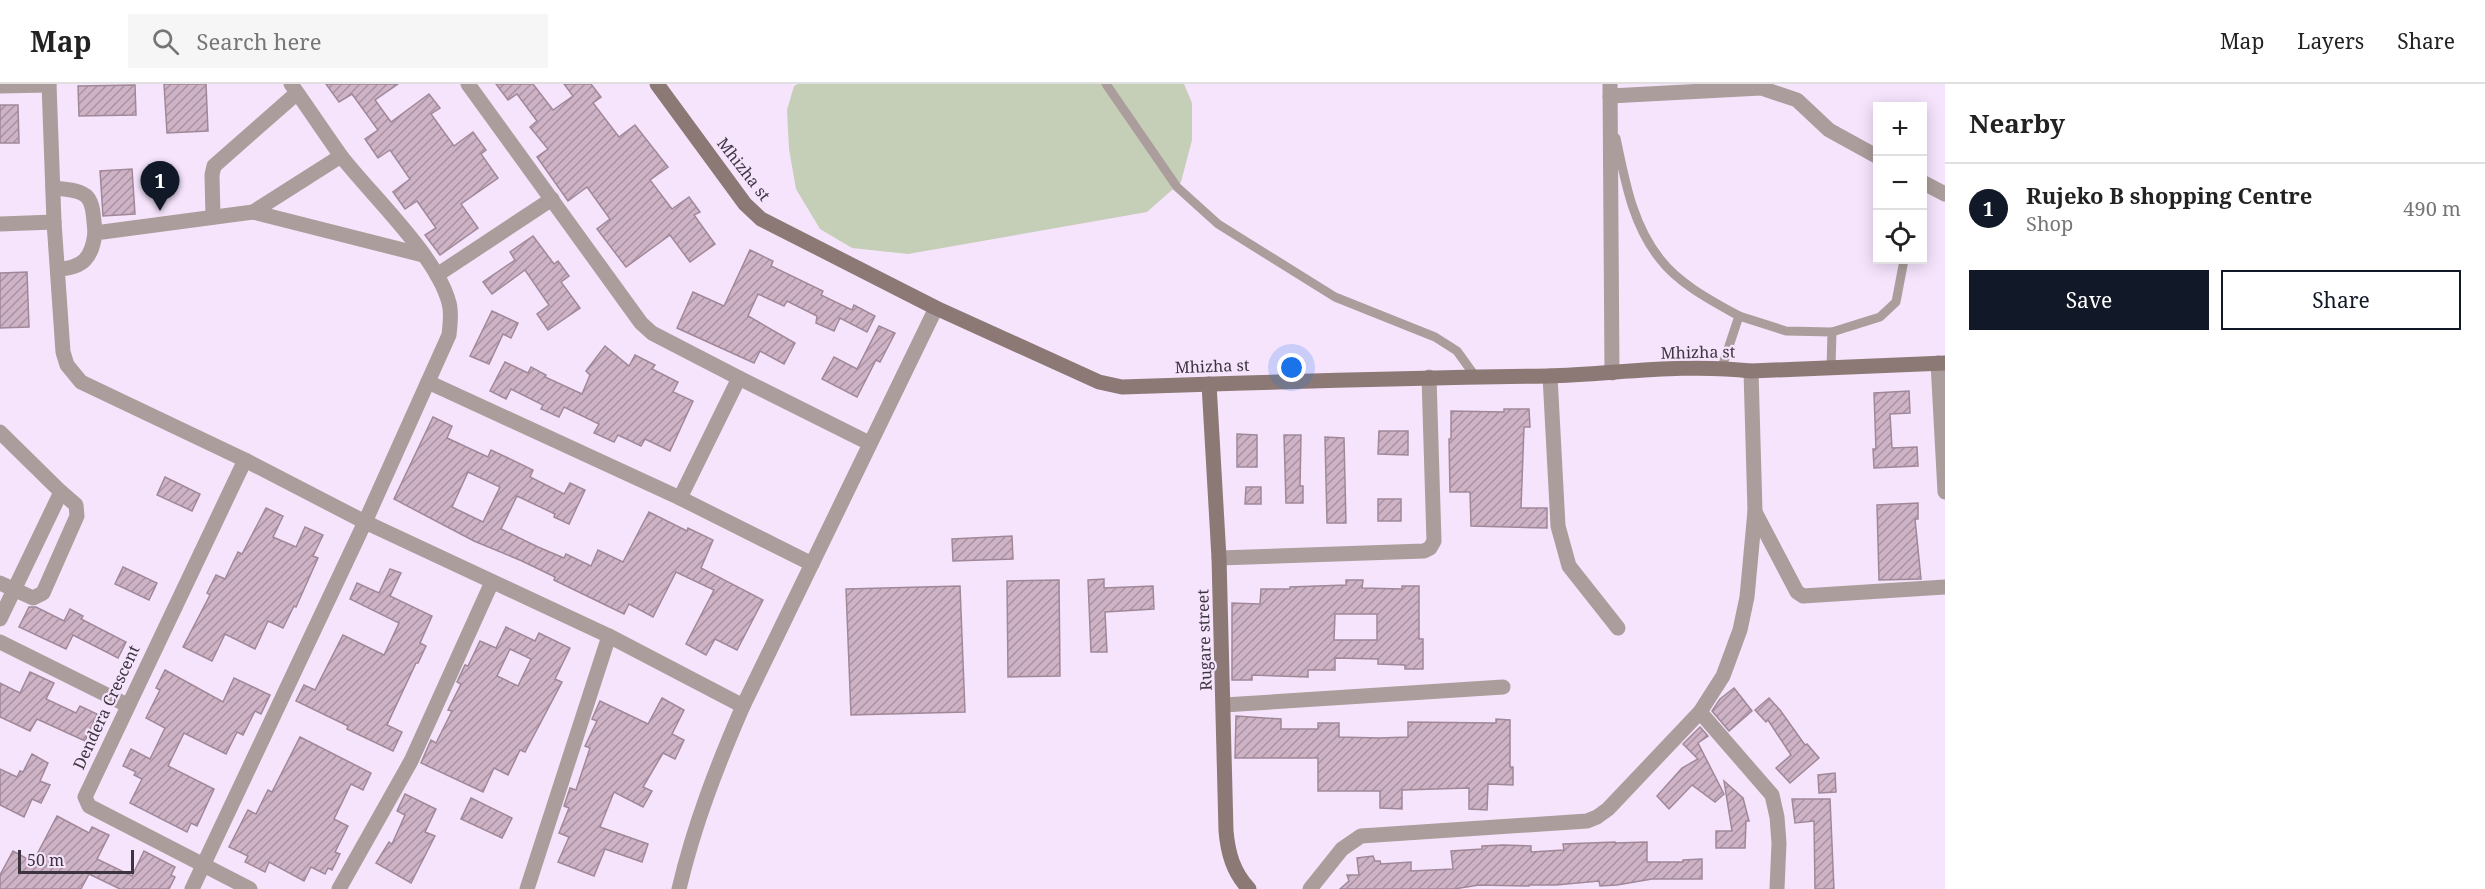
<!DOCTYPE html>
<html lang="en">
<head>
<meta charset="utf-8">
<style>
  body { margin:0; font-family:"Noto Serif",serif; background:#f6f6f6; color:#222 }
  .controls { position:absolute; right:18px; top:18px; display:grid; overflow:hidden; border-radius:0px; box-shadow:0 3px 15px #0003 }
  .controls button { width:54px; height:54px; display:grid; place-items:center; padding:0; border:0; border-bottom:2px solid #e0e0e0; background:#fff; color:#222; font:30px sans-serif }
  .scale { position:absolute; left:18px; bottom:15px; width:116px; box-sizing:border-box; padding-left:6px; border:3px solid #3c353f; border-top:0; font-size:16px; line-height:21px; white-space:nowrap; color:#3c353f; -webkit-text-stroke:4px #f6e4fd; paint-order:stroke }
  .you { position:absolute; left:1292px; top:284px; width:21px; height:21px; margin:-15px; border:4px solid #fff; border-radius:50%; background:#1a73e8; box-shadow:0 0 0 9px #1a73e833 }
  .badge { display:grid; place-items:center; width:39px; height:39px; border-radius:50%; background:#111827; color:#fff; font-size:20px; font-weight:700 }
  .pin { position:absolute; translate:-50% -50px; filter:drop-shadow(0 2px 3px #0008) }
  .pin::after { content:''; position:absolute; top:32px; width:21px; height:18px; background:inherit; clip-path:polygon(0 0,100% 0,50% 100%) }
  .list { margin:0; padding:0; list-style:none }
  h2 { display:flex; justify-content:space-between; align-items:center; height:78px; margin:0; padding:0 24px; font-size:26px }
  h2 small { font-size:20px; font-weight:400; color:#767676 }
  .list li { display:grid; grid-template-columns:39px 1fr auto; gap:18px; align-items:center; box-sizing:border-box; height:90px; padding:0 24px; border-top:2px solid #e0e0e0 }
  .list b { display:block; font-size:22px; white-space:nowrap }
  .list p { margin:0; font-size:20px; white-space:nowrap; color:#767676 }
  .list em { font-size:20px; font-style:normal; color:#767676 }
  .actions { display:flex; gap:12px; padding:18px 24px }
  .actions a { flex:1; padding:14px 0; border:2px solid #111827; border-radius:0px; text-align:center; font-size:21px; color:#111827 }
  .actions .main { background:#111827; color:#fff }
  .icon { flex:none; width:33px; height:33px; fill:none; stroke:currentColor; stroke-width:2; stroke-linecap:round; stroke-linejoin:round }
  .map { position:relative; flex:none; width:1945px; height:805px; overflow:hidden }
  header { display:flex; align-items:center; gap:36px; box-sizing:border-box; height:84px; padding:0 30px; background:#fff; border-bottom:2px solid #e0e0e0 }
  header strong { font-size:28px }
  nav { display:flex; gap:33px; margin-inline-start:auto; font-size:21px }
  .search { width:420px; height:54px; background:#f6f6f6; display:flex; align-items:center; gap:15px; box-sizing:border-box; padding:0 21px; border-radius:0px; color:#767676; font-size:22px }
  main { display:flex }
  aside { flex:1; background:#fff }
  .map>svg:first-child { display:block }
</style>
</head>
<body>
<header>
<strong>Map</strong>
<div class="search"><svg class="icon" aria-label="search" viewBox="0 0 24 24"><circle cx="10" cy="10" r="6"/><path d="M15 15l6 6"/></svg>Search here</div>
<nav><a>Map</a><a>Layers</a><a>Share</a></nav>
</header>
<main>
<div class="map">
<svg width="1945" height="805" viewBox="0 0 1945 805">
  <defs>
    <pattern id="building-hatch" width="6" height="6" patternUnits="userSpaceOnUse" patternTransform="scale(1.5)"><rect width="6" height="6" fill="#cdb3c5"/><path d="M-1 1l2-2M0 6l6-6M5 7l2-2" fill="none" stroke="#a892a1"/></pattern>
  </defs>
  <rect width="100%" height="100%" fill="#f6e4fd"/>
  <path fill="#c5ceb6" d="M798,0H1184L1192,19V56L1181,98L1147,128L908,170L852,164L820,145L796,105L789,65L787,26L794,2Z"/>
  <g fill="url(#building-hatch)" stroke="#a08899" stroke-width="1.5" fill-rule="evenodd">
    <path d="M164,0H206L208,47L167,49Z"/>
    <path d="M326,0H398L375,16L391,38L429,10L440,24L431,30L454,62L473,48L486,66L481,70L498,94L461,120L478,144L440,171L425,151L436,144L417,117L405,125L393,108L410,95L390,66L378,74L365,55L378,46L352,10L339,18Z"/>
    <path d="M496,0H533L553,26L573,12L564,0H591L601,13L593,19L619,53L635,41L668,83L650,96L672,125L689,113L700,128L694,131L715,160L690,178L670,151L626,183L597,145L610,135L587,103L568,117L537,73L548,65L530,43L537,37L517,10L508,16Z"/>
    <path d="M135,1L136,31L79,32L78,2Z"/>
    <path d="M0,21H18L19,59H0Z"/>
    <path d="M132,85L135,130L103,132L100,87Z"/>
    <path d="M533,152L554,180L558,177L569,192L561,198L580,224L548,246L537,230L549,221L525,186L492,210L483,198L515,176L510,168Z"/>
    <path d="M750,166L773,177L771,182L823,207L821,211L852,226L854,221L875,232L867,248L840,234L834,247L816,239L817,232L787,217L784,222L758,210L748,232L795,259L784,280L760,267L754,279L677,244L693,208L724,222Z"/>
    <path d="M27,188L29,243L0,244V189Z"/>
    <path d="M492,227L518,239L511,254L503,250L489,280L470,272Z"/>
    <path d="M879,242L895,249L880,278L876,276L857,313L822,295L834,273L857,285Z"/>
    <path d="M605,262L629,282L635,271L655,281L652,285L678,298L673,308L693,317L670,367L645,355L641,362L618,351L614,358L594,349L599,340L564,323L559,333L541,325L543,321L511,305L506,315L490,307L505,278L528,289L531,283L546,291L545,293L582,310L590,291L586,287Z"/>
    <path d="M1909,307L1910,329L1890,330L1892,364L1917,363L1918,382L1874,384L1873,365H1876L1874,309Z"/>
    <path d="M1504,325H1529L1530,343H1524L1521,424H1547V444L1471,442L1470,408H1450L1449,355H1451V327L1504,328Z"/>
    <path d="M433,333L452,342L447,354L488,373L491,366L508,374L533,386L530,393L564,410L570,399L585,406L569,440L554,433L555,430L517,412L501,445L538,463L564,474L566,470L591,482L598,466L623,478L649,428L687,447L688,444L713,456L701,484L763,516L737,566L715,555L706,571L686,560L714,506L676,488L653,533L629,520L624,530L554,496L555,493L522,477L474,457L394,415ZM468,388L500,403L483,438L452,423Z"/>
    <path d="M1379,347H1408V371L1378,370Z"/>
    <path d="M1237,350L1257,351V383H1237Z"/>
    <path d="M1284,351H1301L1300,402H1303V419H1286Z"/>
    <path d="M1325,353L1344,354L1346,439H1327Z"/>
    <path d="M165,393L200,410L192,427L157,411Z"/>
    <path d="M1246,403H1261V420H1245Z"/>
    <rect x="1378" y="415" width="23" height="22"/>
    <path d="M1918,419V435H1915L1921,495L1879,496L1877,421Z"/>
    <path d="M266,424L283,432L273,453L296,463L305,443L323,451L313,472L318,474L296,523L294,522L283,544L268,537L255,565L225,550L212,577L183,563L210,511L207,509L216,491L225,495L238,468L242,470Z"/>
    <path d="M1012,452L1013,475L953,477L952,455Z"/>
    <path d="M123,483L157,499L149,516L115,500Z"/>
    <path d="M390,485L401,489L390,512L432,532L420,559L426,562L418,579H416L387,641L402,648L393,667L347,645L348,642L296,617L304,601L315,606L343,551L384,571L399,539L350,515L357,499L379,509Z"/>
    <path d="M1104,495V504L1153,502L1154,525L1105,528L1107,568H1091L1088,496Z"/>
    <path d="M1059,496L1060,592L1008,593L1007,497Z"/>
    <path d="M1346,496H1363L1362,504L1402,505V502H1419V555H1423V585H1405V581L1378,580V575L1335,574V586H1308V593L1252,591V596H1232V519L1260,520L1261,505H1290V503L1346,501ZM1335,530H1377V556H1334Z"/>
    <path d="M960,502L965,628L851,631L846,505Z"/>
    <path d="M29,523H36L64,537L70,525L83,532L81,535L126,558L118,574L73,551L66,565L19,543Z"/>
    <path d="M506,543L535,557L539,549L570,564L555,595L562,598L525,668L520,666L508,691L494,684L483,708L421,679L431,656L436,659L452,627L448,626L461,600L457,598L465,581L468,582L480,557L496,564ZM510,565L531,575L518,602L497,592Z"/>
    <path d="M165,586L223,618L234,594L270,611L261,630L255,627L243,651L237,648L226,670L184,649L168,682L214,705L197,742L191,739L187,748L130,719L142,695L134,691L136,688L123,682L131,665L150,675L165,644L146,634L160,606L156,604Z"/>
    <path d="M30,588L54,599L46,615L76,629L80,622L97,630L85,657L37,635L30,647L0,633V599L20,609Z"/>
    <path d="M1734,604L1752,627L1729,647L1712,627L1720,615Z"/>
    <path d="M662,614L684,626L672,650L684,656L675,675L663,669L643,703L652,707L643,723L614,708L600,743L648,760L642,778L605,765L594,792L558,778L569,753L559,749L569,724L564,722L570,704L576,706L590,664L585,662L597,637L592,635L600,617L648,640Z"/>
    <path d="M1769,614L1780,626L1805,661L1807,660L1819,674L1790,699L1776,684L1791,671L1768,636L1766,638L1755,626Z"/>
    <path d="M1236,632L1281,635V645H1318V639H1339V653L1379,654L1408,653V638L1496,639V635L1510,636V683H1513V701L1488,700L1487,726L1469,725V704L1402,706V725L1380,724V707H1318V674H1235Z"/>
    <path d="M1700,643L1708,652L1698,659L1724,710L1715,718L1692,701L1669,725L1657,712L1682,684L1698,675L1683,660Z"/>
    <path d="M300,653L371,689L363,706L351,700L334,735L348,742L335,768L340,770L332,786L328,784L325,790L311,783L304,797L269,778L265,788L245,778L248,772L229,763L248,726L256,730L268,706L272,708Z"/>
    <path d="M32,670L48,679L40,697L50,701L41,719L32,715L24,733L0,721V685L17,693L20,687L23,688Z"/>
    <path d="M1835,689L1836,708L1819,709L1818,691Z"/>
    <path d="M1724,697L1743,714L1749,737H1746L1745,764H1716V747H1732Z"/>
    <path d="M405,710L436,725L425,748L435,752L411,799L376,779L389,758L392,760L405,731L397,727Z"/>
    <path d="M471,714L512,734L502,754L461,735Z"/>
    <path d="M1792,715H1830L1834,805H1815L1814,737L1795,739Z"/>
    <path d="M57,732L89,749L92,743L109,751L97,775L132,792L144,767L175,783L171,791L175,793L169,805H120L89,790L81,805H0V791L13,767L33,778Z"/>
    <path d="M1615,758V759L1647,758V778H1683V776L1702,775V795H1652L1617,801L1600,802L1599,797L1556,801H1529V802L1479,801L1454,805H1340L1349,797L1347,791H1359L1357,774L1373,772L1375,777H1380L1381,780L1411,778V787L1453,785L1451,767L1482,765V762L1503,761L1531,762V768L1564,766L1563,760Z"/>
  </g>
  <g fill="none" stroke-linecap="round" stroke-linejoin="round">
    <g stroke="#ab9d9b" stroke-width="9">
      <path d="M1106,0L1177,103L1218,140L1335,213L1435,253L1457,267L1475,292"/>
      <path d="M1616,54C1625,96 1632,140 1660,175C1679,200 1712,217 1739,232L1722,283"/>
      <path d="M1739,232L1786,247L1832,248L1831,284"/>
      <path d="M1832,248L1880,233L1896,218L1904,176"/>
    </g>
    <g stroke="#ab9d9b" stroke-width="15">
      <path d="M49,0L54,138L63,268L67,281L81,298L245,376L365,438L609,552L743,622"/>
      <path d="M1610,0L1612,289"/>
      <path d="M0,2L49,1"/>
      <path d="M1610,12L1761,4L1797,16L1829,46L1878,73"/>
      <path d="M1922,98L1945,110"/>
      <path d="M53,104C92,107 92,111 95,149"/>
      <path d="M253,128L423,171"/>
      <path d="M213,133L212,91L214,82L297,9"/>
      <path d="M0,140L54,138"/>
      <path d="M58,185C83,184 92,174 95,149L253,128L341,72"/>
      <path d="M437,191L552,115"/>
      <path d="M1938,279L1945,408"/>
      <path d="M1751,287L1755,427L1747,513L1740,546L1723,592L1700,628L1772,711L1777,733L1779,759L1777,805"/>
      <path d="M1550,292L1558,442L1569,482L1618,544"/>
      <path d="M739,294L869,359"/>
      <path d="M428,298L680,414L739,294L652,249L641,239L468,0"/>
      <path d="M0,348L61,408L0,535"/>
      <path d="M245,376L85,713L89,722L250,805"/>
      <path d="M680,414L812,480"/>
      <path d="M1755,428L1797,508L1803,512L1945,503"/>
      <path d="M1219,474L1424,467L1430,464L1434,457L1429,293"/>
      <path d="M0,499L33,514L43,509L77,432L76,421L61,408"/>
      <path d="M0,558L127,621"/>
      <path d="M1224,621L1503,603"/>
      <path d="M192,805L365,438L449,251C450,241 452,229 449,219C437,172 372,112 341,72C324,48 308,24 291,0"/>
      <path d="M339,805L411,677L492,498"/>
      <path d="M527,805L609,552"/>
      <path d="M679,805C694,741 717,682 743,622L936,224"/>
      <path d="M1310,805L1342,765L1361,752L1587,737L1597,733L1608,725L1700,628"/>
    </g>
    <g stroke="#8c7874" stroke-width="15">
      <path d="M657,0L745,120L761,135L936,224L1099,298L1122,303C1264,298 1406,294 1548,292C1615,290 1684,279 1751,287L1945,279"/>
      <path d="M1209,300L1219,474L1226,747C1228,769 1233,788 1249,805"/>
    </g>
  </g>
  <g text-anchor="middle" stroke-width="4.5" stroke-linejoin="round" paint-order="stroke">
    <g font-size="16" fill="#3c353f" stroke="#f6e4fd">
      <text transform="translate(744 85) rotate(52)" y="6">Mhizha st</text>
      <text transform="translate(1698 268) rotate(-1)" y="6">Mhizha st</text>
      <text transform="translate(1212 282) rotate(-2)" y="6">Mhizha st</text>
      <text transform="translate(1204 556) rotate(-92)" y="6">Rugare street</text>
      <text transform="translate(106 623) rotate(-65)" y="6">Dendera Crescent</text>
    </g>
  </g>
</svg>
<div class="controls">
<button>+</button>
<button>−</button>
<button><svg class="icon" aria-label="locate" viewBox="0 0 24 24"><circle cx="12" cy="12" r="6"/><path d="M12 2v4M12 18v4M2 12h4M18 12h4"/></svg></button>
</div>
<div class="scale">50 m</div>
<div class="you"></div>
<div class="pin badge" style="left:160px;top:127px">1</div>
</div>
<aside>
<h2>Nearby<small></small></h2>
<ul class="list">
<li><span class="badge">1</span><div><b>Rujeko B shopping Centre</b><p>Shop</p></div><em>490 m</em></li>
</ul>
<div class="actions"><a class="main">Save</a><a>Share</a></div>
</aside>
</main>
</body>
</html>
